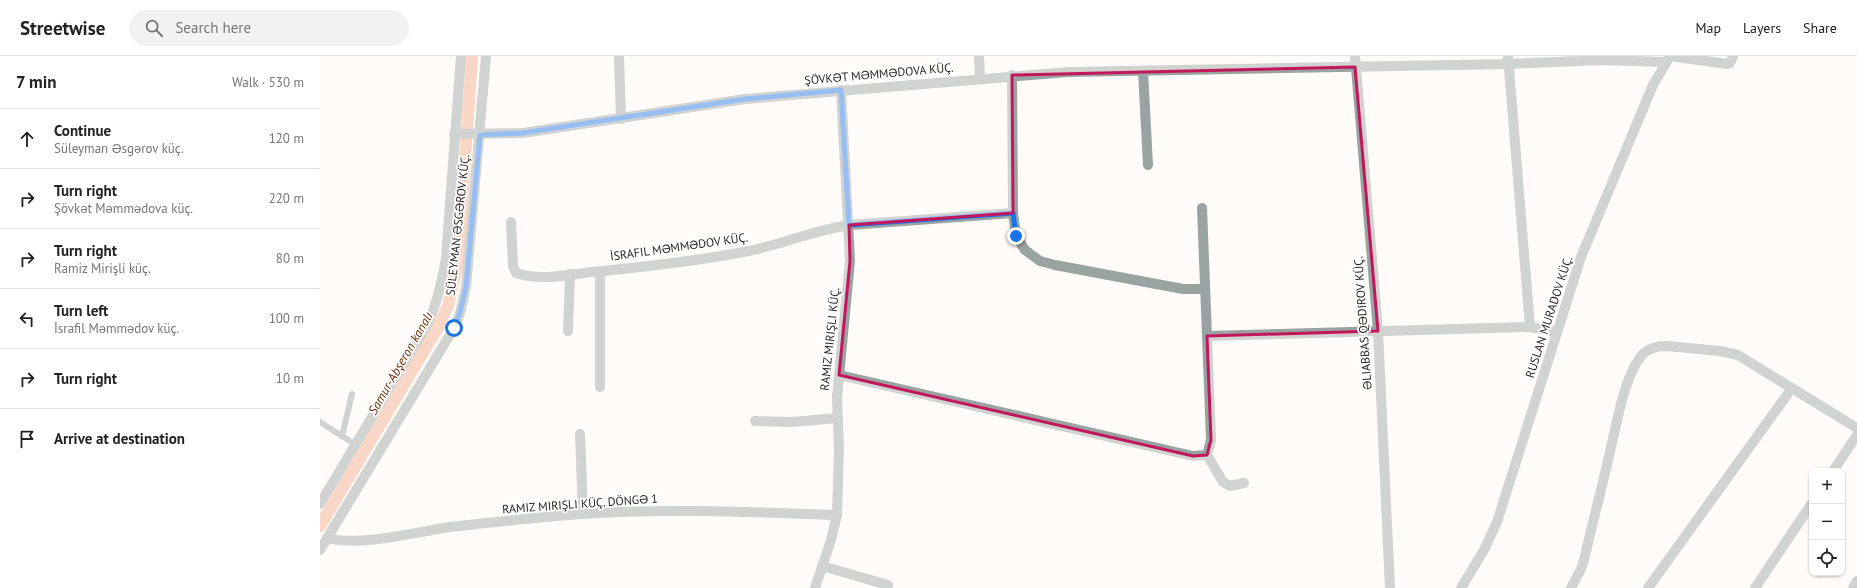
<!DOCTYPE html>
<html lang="en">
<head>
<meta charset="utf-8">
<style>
  body { margin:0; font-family:"PT Sans",sans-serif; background:#f2f2f2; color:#222 }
  .controls { position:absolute; right:12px; bottom:12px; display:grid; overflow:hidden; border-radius:8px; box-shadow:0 1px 3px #0004 }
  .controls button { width:36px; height:36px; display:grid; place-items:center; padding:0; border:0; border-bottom:1px solid #e0e0e0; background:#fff; color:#222; font:20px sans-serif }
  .stop { position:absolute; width:12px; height:12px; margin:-9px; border:3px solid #1a73e8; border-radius:50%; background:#fff }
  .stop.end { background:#1a73e8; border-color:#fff; box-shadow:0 1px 4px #0008 }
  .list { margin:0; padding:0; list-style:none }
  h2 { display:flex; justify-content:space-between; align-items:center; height:52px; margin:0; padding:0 16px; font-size:17px }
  h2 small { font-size:13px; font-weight:400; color:#767676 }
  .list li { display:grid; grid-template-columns:26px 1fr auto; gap:12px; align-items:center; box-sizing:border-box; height:60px; padding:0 16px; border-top:1px solid #e0e0e0 }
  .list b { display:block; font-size:15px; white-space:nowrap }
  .list p { margin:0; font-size:13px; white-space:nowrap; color:#767676 }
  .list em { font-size:13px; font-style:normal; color:#767676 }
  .icon { flex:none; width:22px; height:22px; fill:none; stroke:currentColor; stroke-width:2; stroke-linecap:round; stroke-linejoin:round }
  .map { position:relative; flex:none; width:1537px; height:532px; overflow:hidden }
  header { display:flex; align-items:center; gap:24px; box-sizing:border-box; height:56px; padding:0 20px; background:#fff; border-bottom:1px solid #e0e0e0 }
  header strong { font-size:19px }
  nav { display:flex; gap:22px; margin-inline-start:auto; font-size:14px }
  .search { width:280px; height:36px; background:#f2f2f2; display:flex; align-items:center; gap:10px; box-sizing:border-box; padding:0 14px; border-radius:22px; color:#767676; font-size:15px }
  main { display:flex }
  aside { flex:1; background:#fff }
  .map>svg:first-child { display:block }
</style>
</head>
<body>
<header>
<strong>Streetwise</strong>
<div class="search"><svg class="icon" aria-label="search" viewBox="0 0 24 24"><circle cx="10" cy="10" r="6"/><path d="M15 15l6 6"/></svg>Search here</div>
<nav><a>Map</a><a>Layers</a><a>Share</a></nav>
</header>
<main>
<aside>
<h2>7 min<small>Walk · 530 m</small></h2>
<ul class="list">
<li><svg class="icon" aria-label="ahead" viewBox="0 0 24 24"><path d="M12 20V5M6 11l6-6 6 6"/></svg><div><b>Continue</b><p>Süleyman Əsgərov küç.</p></div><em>120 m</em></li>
<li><svg class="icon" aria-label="right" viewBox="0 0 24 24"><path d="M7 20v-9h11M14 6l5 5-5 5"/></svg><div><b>Turn right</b><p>Şövkət Məmmədova küç.</p></div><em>220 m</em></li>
<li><svg class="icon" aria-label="right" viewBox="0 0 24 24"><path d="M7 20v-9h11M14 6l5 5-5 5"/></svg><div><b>Turn right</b><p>Ramiz Mirişli küç.</p></div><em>80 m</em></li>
<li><svg class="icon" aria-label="left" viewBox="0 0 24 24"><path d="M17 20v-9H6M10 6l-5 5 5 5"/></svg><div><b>Turn left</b><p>İsrafil Məmmədov küç.</p></div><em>100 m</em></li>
<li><svg class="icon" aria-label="right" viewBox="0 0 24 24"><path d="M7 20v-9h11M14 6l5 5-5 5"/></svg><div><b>Turn right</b></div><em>10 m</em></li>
<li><svg class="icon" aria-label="arrive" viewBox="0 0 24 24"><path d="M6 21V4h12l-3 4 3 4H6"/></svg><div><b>Arrive at destination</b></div></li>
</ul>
</aside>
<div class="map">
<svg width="1537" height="532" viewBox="0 0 1537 532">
  <rect width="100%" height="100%" fill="#fffbf9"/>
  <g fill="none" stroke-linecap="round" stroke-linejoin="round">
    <path stroke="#f4a988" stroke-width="12" d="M0,470L117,273L128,250L138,206L152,0"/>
    <g stroke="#99a3a1" stroke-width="6">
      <path d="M0,366L36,389"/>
      <path d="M22,380L32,338"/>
    </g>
    <g stroke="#99a3a1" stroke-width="10">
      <path d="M299,0L301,63"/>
      <path d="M659,0L660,22"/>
      <path d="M1035,0L1058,275L1070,532"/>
      <path d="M1188,0L1210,271"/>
      <path d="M1350,0L1407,8L1410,7L1413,0"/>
      <path d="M823,15L828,109"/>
      <path d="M692,19L693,157L696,180L705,194L720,205L735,209L863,233H884"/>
      <path d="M134,78L203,77L425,43L748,16L1189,8L1282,4L1346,6"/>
      <path d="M882,152L887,280"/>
      <path d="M191,166L193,210L196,217C219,225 248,219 272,216C324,211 377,205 429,195C463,188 495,174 529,169L693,157"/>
      <path d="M280,216V331"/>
      <path d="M248,275L250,218"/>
      <path d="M519,319L873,400L887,399L891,384L887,280L1210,271L1236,276"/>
      <path d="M435,365L472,366L517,362"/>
      <path d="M260,378L263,458"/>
      <path d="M887,399L903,426L910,430L924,427"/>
      <path d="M1513,415L1537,379"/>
      <path d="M0,448L107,269C117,248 122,226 126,202L141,0"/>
      <path d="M7,482C39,491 95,476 130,471C174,466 218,461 262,458C347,452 432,456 517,459"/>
      <path d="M0,494L134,272L140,257L146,231L166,0"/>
      <path d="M502,510L568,529"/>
      <path d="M495,532L511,484L517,459L519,393L517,341L530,205L521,34"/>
      <path d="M1141,532L1164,494L1177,466L1261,201L1333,29L1349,2"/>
      <path d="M1251,532L1261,513L1264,504C1272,469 1281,435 1289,400C1296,372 1304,317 1324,297C1331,291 1338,290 1347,290L1400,295L1418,299L1537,372"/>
      <path d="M1328,532L1472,332"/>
      <path d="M1435,532L1492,447"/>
      <path d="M1533,532L1537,525"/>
    </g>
  </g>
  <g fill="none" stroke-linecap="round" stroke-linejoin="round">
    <path stroke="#1a73e8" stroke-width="5" d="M134,272L140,256L146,231L160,79L202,77L425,43L521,34L529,169L693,157L696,180"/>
  </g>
  <path d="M0 0H1537V532H0ZM1035,11L1058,275L887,280L891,384L887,399L873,400L519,319L530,205L529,169L693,157L692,19Z" fill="#fffbf9" fill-opacity=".55" fill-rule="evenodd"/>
  <path fill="none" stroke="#c2185b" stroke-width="3" stroke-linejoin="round" d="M1035,11L1058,275L887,280L891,384L887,399L873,400L519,319L530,205L529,169L693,157L692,19Z"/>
  <g text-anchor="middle" stroke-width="3.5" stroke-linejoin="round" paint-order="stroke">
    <g font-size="12" fill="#271f1c" stroke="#fff">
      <text transform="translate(559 18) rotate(-5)" y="4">ŞÖVKƏT MƏMMƏDOVA KÜÇ.</text>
      <text transform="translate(138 169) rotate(-84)" y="4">SÜLEYMAN ƏSGƏROV KÜÇ.</text>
      <text transform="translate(359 191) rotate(-8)" y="4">İSRAFIL MƏMMƏDOV KÜÇ.</text>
      <text transform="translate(1229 261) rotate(-72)" y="4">RUSLAN MURADOV KÜÇ.</text>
      <text transform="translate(1043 267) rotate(-94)" y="4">ƏLIABBAS QƏDIROV KÜÇ.</text>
      <text transform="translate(510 283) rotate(-84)" y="4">RAMIZ MIRIŞLI KÜÇ.</text>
      <text transform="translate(260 448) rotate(-4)" y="4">RAMIZ MIRIŞLI KÜÇ. DÖNGƏ 1</text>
    </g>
    <g font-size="13" font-style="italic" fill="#6e2d08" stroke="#fff">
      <text transform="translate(80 307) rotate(-60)" y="5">Samur-Abşeron kanalı</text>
    </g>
  </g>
</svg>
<div class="controls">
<button>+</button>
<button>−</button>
<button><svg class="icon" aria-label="locate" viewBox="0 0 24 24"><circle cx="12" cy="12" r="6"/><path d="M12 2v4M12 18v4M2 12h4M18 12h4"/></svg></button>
</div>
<div class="stop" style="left:134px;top:272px"></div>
<div class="stop end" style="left:696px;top:180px"></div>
</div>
</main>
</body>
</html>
